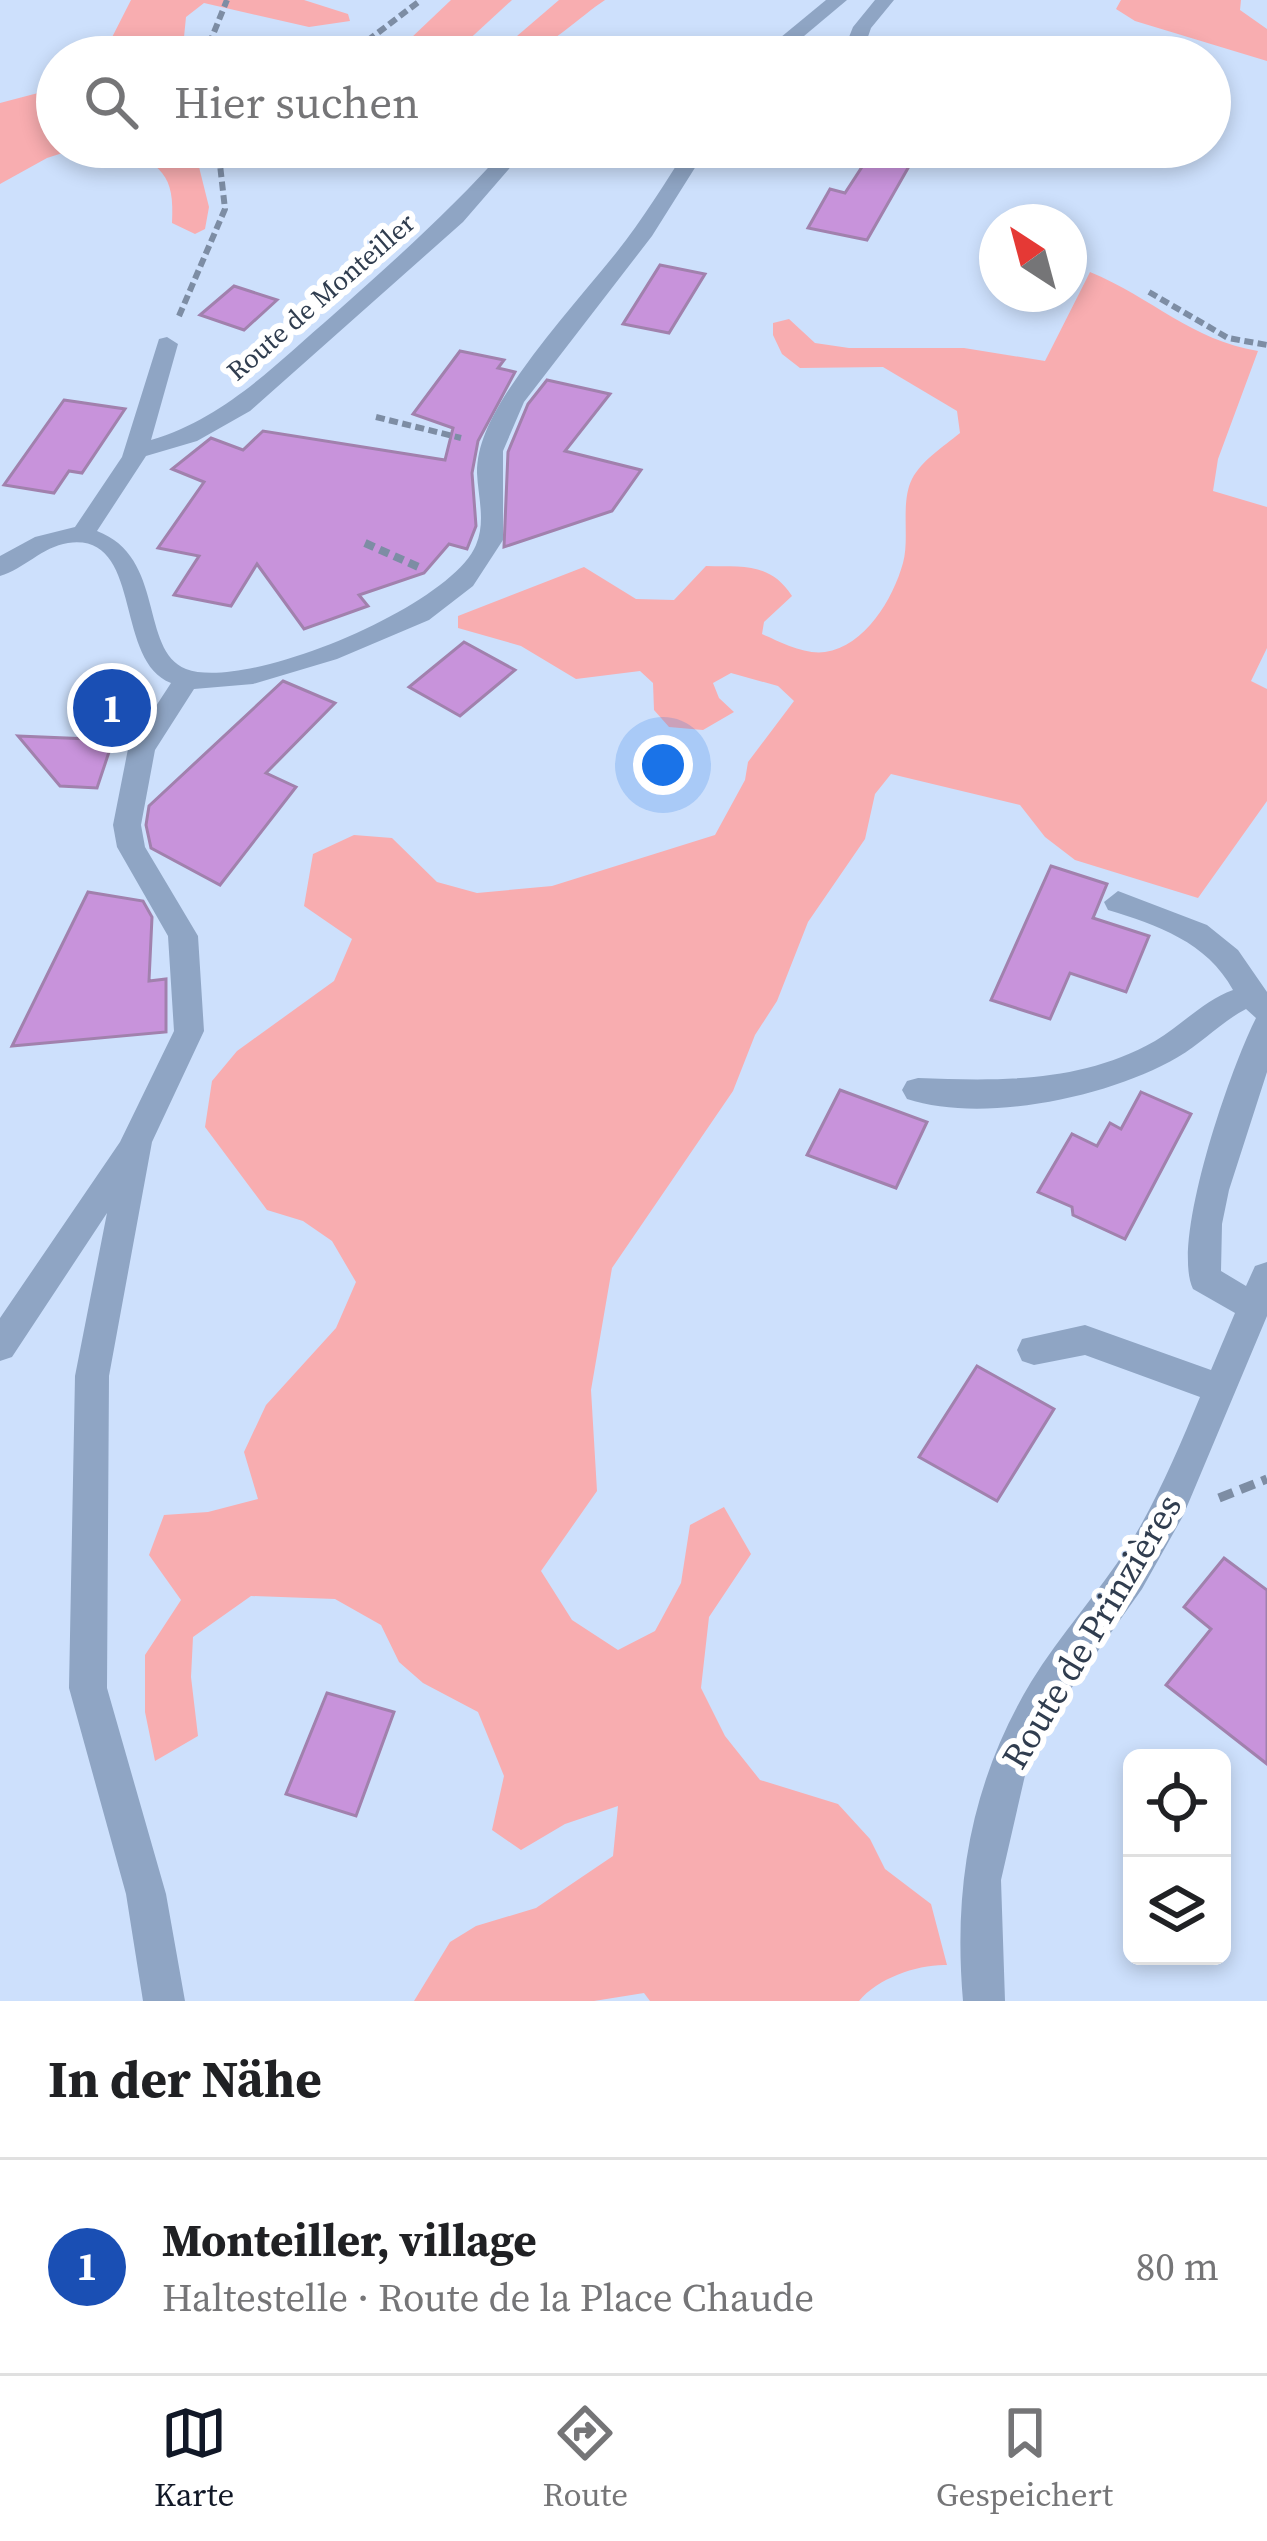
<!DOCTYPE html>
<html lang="de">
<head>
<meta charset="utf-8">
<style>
  body { margin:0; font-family:"Source Serif 4",serif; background:#f2f2f2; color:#202124 }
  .controls { position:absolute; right:36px; bottom:36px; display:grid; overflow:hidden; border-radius:18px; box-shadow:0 6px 18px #0003 }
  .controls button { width:108px; height:108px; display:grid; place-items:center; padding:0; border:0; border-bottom:3px solid #e0e0e0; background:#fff; color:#202124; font:60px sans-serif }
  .compass { position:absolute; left:979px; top:204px; width:108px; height:108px; border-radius:50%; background:#fff; box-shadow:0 6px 18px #0003; rotate:324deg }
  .you { position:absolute; left:663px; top:765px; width:42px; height:42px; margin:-30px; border:9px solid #fff; border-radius:50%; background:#1a73e8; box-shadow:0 0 0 18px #1a73e833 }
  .badge { display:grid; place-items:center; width:78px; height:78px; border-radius:50%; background:#111827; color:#fff; font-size:39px; font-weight:700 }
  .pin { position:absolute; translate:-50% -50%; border:6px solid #fff; box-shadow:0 3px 12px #0006 }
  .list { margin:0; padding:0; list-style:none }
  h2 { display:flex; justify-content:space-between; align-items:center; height:156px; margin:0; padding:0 48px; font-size:51px }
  h2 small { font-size:39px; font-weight:400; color:#757577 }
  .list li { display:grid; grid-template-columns:78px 1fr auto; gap:36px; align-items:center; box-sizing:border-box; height:216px; padding:0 48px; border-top:3px solid #e0e0e0 }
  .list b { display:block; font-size:45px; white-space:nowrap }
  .list p { margin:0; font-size:39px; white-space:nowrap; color:#757577 }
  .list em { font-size:39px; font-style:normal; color:#757577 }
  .icon { flex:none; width:66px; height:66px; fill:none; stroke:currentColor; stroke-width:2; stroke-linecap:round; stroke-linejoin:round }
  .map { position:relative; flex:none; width:1267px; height:2001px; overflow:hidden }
  .search { position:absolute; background:#fff; box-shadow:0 6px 18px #0003; left:36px; right:36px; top:36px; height:132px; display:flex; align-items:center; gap:30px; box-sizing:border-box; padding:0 42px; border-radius:66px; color:#757577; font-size:45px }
  .sheet { height:372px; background:#fff }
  nav { display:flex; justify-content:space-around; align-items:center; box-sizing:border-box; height:168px; border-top:3px solid #e0e0e0; background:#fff; font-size:33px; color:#757577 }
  nav a { display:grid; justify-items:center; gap:6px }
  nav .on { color:#111827 }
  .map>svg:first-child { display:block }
</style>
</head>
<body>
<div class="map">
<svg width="1267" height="2001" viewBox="0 0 1267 2001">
  <rect width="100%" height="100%" fill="#cde0fc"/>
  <g fill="#f8adb0">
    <path d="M131,0H304L348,14L350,21L309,27L204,3L186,17L182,57H102Z"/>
    <path d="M451,0H512L450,57H391Z"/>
    <path d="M559,0H605C583,14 543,53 521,54L512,48L517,36Z"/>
    <path d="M1121,0H1241L1240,10L1267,29V61L1135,21L1116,9Z"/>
    <path d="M57,88V147H81L47,158L0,184V103Z"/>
    <path d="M117,147H194L209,207L205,229L195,234L172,223C175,175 162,164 117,147Z"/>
    <path d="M1090,272C1153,298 1191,340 1258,351L1218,459L1213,491L1267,507V648L1251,681L1267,689V801L1198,898L1075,860L1045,837L1020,805L891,774L875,794L865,839L808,922L777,1001L755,1035L733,1091L612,1268L591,1390L597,1491L541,1571L572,1620L618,1650L655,1631L681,1583L690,1525L724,1507L751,1554L709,1617L701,1688L725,1736L760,1780L838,1804L870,1839L885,1869L931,1904L947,1965C918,1964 878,1978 859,2001H650L644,1993L594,2001H414L450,1942L476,1926L536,1908L613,1856L618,1806L565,1824L521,1850L492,1830L504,1776L478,1712L423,1683L399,1662L381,1625L335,1599L251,1596L193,1637L191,1677L198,1736L155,1761L145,1712V1655L181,1600L149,1555L164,1515L208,1512L258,1499L244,1452L266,1405L336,1328L356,1282L332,1241L303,1221L267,1210L205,1127L212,1081L237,1051L334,981L352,939L304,906L313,854L354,835L392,838L437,882L477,893L552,886L715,835L745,780L748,762L794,701L778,686L731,673L713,683L719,698L734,712L703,730L669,727L654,710L653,683L640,671L576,679L521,646L458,628V616L584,567L636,599L674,600L706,566C743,567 770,562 792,596L764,622L762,634C780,642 805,655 825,652C865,646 893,599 903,563C910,538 900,503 912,479C922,460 943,447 960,433L957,411L883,367L800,368L782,354L773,335V323L789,319L815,343L849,348H964L1045,361Z"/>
  </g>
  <g fill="#c893db" stroke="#a181ad" stroke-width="3">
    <path d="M875,147H920L867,240L808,228L830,189L845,193Z"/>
    <path d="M660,265L705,274L669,333L623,324Z"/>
    <path d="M234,286L277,300L244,330L200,315Z"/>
    <path d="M460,351L504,360L498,368L515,372L478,441L472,473L476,526L467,549L449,544L424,573L359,595L368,606L304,629L257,564L231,606L174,595L199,556L158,548L204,482L172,469L211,438L243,450L263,431L445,460L453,428L413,414Z"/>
    <path d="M547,380L610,394L565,451L641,470L612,511L504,547L508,452L528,404Z"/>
    <path d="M64,400L125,409L82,473L69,471L54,493L4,485Z"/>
    <path d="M464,642L515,670L460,716L409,687Z"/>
    <path d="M283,681L335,703L266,773L296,787L220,885L151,848L146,825L149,806Z"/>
    <path d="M18,736L113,740L97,788L60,786Z"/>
    <path d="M1051,866L1107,884L1093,918L1149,936L1126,992L1070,973L1050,1019L991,1000Z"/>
    <path d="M88,892L143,901L152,917L149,981L166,979V1032L12,1046Z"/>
    <path d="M840,1090L927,1122L896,1188L807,1155Z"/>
    <path d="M1141,1092L1191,1114L1125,1239L1073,1215L1072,1207L1038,1192L1072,1134L1097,1146L1110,1123L1121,1129Z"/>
    <path d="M977,1366L1054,1409L997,1501L919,1457Z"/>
    <path d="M1224,1558L1267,1590V1764L1166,1685L1211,1629L1184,1607Z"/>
    <path d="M327,1693L394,1712L356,1816L286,1794Z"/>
  </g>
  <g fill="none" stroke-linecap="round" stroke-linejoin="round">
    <g stroke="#7d8da4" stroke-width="6" stroke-dasharray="9 4.5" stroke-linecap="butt">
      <path d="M204,57L227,0"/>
      <path d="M346,57L421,0"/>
      <path d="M1149,292L1228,338L1267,345"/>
      <path d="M179,316L225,209L218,147"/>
      <path d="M376,417L461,438"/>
    </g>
    <path stroke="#7d8da4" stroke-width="8" stroke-dasharray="10 6" stroke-linecap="butt" d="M365,543L423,569"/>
    <path stroke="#7d8da4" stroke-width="9" stroke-dasharray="15 8" stroke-linecap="butt" d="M1219,1498L1267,1479"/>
    <g fill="#8fa5c4" fill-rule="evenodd">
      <path d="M826,0H847L779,57H757Z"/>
      <path d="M875,0H894L871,28L861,57H841L853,27Z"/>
      <path d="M507,147H528L463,222L250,411L197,441L146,456L97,531C166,557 139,650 186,669C246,692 451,606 476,545C486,521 478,497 477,473C477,445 490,420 504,397C537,345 578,300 616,253C643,219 665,183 688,147H708L652,236L524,402L503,451V540L473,586L429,620L337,659L253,684L194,689L155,750L141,825L145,847L198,936L204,1031L152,1142L109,1376L107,1688L166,1894L185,2001H143L126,1894L69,1688L75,1376L107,1213L12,1357L0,1361V1318L120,1142L174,1031L168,936L117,847L113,825L128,749L171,683C113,661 144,532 68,543C42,547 24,569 0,576V556L35,537L75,527L122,457L159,339L167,337L178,344L151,440C225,418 276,364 333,315C394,261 453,208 507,147Z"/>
      <path d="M800,147H820L808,163L801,165L791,159Z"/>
      <path d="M1118,891L1207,925L1238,950L1267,992V1072L1229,1190L1222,1224L1221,1271L1246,1286L1255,1266L1267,1262V1316L1183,1516L1142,1589L1058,1707L1026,1771L1001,1880L1005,2001H963C953,1886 971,1782 1031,1682C1060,1635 1098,1593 1128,1547C1157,1500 1179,1448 1200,1397L1085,1355L1034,1365L1022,1361L1017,1350L1022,1339L1085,1325L1211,1370L1235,1313L1193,1289C1170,1241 1231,1067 1256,1018L1246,1009C1221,1022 1202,1043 1178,1057C1110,1097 983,1124 907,1099L902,1090L907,1081L918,1078C1000,1081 1081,1083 1155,1041C1182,1025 1203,1001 1233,990C1207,942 1157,925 1108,910L1104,902Z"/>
    </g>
  </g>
  <g text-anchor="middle" stroke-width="12" stroke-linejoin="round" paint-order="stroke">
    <g font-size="27" fill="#303d4f" stroke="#fff">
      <text transform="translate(321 297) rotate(-41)" y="9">Route de Monteiller</text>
    </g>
    <g font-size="36" fill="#303d4f" stroke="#fff">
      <text transform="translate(1091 1631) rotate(-59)" y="13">Route de Prinzières</text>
    </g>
  </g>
</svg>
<div class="controls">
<button><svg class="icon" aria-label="locate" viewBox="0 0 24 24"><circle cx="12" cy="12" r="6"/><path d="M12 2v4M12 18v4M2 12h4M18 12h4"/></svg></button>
<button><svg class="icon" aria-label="layers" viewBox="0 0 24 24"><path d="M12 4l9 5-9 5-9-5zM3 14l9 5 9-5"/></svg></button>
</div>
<svg class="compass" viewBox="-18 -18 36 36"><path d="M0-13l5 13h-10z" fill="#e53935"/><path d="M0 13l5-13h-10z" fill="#757577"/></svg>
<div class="you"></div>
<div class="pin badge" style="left:112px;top:708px;background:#1a4fb4">1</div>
<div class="search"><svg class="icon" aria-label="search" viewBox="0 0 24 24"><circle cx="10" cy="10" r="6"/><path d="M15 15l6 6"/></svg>Hier suchen</div>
</div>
<section class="sheet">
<h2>In der Nähe<small></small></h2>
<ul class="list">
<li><span class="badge" style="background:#1a4fb4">1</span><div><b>Monteiller, village</b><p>Haltestelle · Route de la Place Chaude</p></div><em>80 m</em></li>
</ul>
</section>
<nav>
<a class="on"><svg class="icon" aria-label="map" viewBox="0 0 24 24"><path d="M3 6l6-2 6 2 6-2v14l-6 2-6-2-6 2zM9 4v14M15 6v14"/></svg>Karte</a>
<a><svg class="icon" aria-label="directions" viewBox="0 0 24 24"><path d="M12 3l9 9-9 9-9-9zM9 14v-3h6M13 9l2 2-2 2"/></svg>Route</a>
<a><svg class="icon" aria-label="saved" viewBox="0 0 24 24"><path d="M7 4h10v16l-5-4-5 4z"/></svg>Gespeichert</a>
</nav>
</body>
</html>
